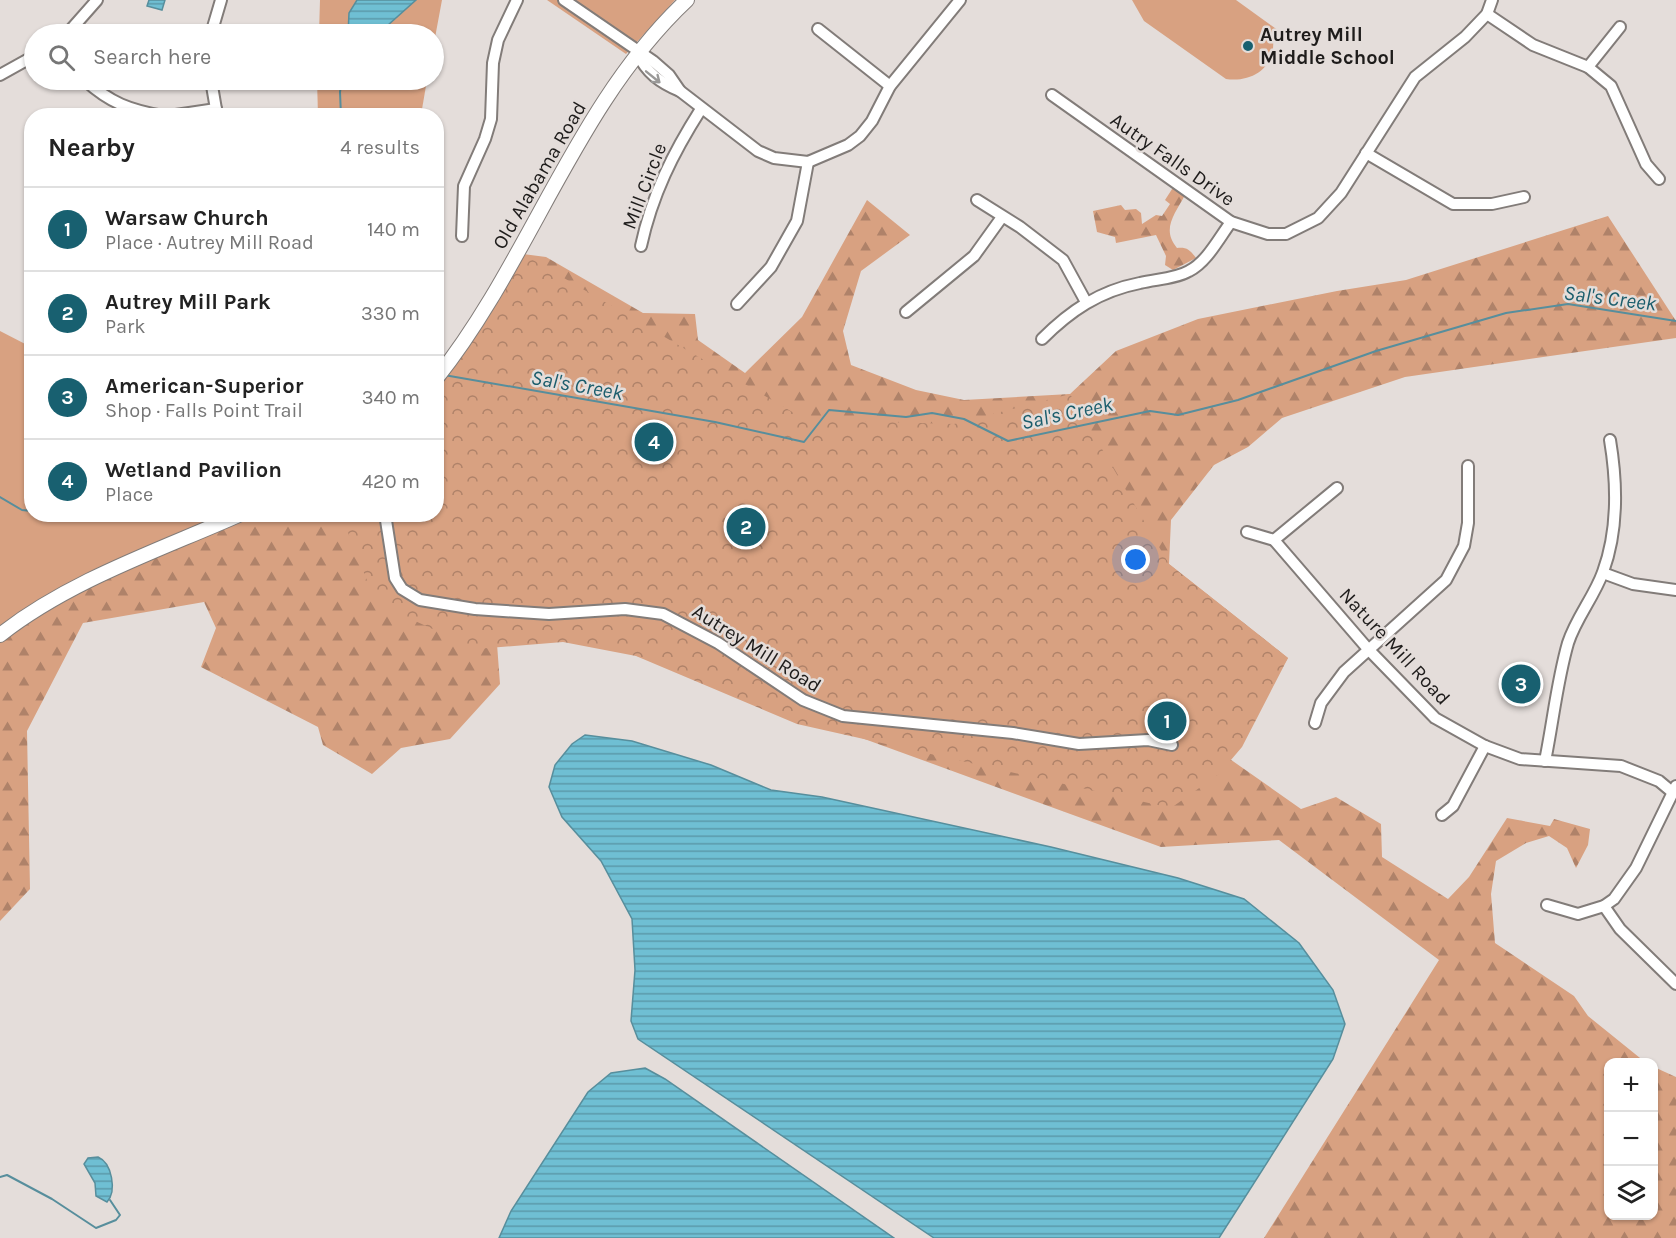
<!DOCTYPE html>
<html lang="en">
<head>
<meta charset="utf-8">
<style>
  body { margin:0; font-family:Karla,sans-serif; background:#f6f6f6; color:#222 }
  .controls { position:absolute; right:18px; bottom:18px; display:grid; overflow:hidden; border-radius:12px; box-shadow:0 2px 4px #0004 }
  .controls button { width:54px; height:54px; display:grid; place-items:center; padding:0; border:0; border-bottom:2px solid #e0e0e0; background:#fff; color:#222; font:30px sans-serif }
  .you { position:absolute; left:1136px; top:560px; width:21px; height:21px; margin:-15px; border:4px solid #fff; border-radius:50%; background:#1a73e8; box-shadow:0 0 0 9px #1a73e833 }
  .badge { display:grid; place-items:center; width:39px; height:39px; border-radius:50%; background:#186070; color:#fff; font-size:20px; font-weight:700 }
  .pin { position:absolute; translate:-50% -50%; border:3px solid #fff; box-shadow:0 2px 6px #0006 }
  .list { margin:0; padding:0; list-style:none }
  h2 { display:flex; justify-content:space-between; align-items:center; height:78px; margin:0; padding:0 24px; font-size:26px }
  h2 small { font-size:20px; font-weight:400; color:#767676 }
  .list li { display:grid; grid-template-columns:39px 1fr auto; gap:18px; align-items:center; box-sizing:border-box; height:84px; padding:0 24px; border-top:2px solid #e0e0e0 }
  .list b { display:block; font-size:22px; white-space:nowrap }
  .list p { margin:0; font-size:20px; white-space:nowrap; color:#767676 }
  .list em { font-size:20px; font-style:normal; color:#767676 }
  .icon { flex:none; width:33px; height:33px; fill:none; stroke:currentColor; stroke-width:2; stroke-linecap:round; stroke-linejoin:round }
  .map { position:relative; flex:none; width:1676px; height:1238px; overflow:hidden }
  .search { position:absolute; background:#fff; box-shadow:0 2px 4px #0004; left:24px; top:24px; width:420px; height:66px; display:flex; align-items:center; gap:15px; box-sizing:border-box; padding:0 21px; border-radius:33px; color:#767676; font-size:22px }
  .panel { position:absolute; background:#fff; box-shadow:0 2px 4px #0004; left:24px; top:108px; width:420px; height:414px; border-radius:24px }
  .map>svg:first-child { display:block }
</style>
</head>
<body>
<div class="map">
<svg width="1676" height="1238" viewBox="0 0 1676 1238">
  <defs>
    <pattern id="forest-firs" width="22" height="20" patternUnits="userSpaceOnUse" patternTransform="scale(1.5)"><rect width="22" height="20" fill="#d8a181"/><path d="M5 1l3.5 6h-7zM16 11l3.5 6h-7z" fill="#af8269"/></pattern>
    <pattern id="park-crowns" width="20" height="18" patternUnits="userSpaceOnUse" patternTransform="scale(1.5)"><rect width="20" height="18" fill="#d8a181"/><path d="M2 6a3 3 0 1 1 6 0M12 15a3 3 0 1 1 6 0" fill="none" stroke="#af8269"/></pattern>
    <pattern id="water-rules" width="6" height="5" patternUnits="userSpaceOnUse" patternTransform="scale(1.5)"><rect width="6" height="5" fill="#6fbfd3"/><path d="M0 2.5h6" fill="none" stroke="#5b9aaa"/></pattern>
  </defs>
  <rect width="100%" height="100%" fill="#e4ddda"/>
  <g fill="#d8a181">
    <path d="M320,0H442L434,43V34H319Z"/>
    <path d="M547,0H675L626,54Z"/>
    <path d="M1132,0H1236L1286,36L1283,42L1272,34C1279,64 1255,83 1226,79L1144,21Z"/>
    <path d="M317,80H427L421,115H318Z"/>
    <path d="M0,331L31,347L32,514L252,515L0,634Z"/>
  </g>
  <g fill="url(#forest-firs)">
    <path d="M1174,186L1185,195C1175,214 1161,229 1177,248C1187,247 1190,250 1196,258L1173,270L1165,265L1166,256L1156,235L1116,243L1115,237L1097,232L1093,211L1121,205L1125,210L1136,209L1141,213L1142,224L1156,215L1162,216L1170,204L1165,200Z"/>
    <path d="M867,200L910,235L861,271L843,331L851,365L916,390L964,400L1070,394L1116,351L1198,319L1337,291L1406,280L1608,216L1676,321V338L1405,377L1282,418L1248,447L1214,465L1171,520L1169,564L1288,658L1227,757L1301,809L1336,797L1381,824L1382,857L1448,899L1469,877L1507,818L1550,826L1554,819L1590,829L1588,845L1576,868L1567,848L1549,836L1526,843L1496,861L1491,894L1495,943L1574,996L1588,1016L1645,1062H1608V1216H1654V1067L1676,1077V1238H1264L1439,960L1279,840L1161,847L494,604L500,684L450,739L401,748L372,774L323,745L318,727L201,667L216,628L204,602L83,623L27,731L30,889L0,921V634L48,601L259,515L436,514L523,254L546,257L643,313L695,314L698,340L745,373L802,317Z"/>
  </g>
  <path fill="url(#park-crowns)" d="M523,254L806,420L954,424L1070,394L1169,564L1288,658L1242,747L1219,774L1171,808L797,724L636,656L563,642L476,649L376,603L341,515L436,514L437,379Z"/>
  <g fill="url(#water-rules)" stroke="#578e9c" stroke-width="1.5">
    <path d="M149,0H165L162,10L147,6Z"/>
    <path d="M357,0H416L378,34H348L349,13Z"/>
    <path d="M585,735L632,741L711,765L771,790L822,797L1051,847L1178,878L1244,899L1299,943L1333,990L1345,1024L1333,1059L1219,1238H934L638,1039L631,1021L635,970L632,919L601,861L562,817L549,787L555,765L572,744Z"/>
    <path d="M645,1068L665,1079L894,1238H499L511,1211L588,1092L611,1073Z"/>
    <path d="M98,1157C112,1163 117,1191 107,1202L96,1196L95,1183L84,1164L88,1158Z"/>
  </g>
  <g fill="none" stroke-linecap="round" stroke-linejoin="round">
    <g stroke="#578e9c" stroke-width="2">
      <path d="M341,116L340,92L342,80"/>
      <path d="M444,375L715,422L804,442L829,410L906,417L932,413L964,419L1008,441L1150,411L1178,415L1238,400L1376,351L1506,313L1568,304L1676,321"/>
      <path d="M0,497L22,510L32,511"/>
      <path d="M0,1177L7,1175L52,1199L96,1228L116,1220L120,1215L110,1200"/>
    </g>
    <defs>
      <g id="minor">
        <path d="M564,0L653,61L669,75L680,91L758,151L774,158L808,162L848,145L860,136L872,121L890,86L960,0"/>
        <path d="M1487,14L1533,45L1588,67L1611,86L1646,164L1659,179"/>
        <path d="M818,29L890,86"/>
        <path d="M67,34L97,0"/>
        <path d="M211,34L221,0"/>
        <path d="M637,53C647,73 659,82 680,91"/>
        <path d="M1588,67L1620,27"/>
        <path d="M0,75L34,56"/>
        <path d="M85,80C110,103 130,110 163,116"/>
        <path d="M211,80L217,115"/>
        <path d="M1052,95L1231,222L1268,234H1286L1318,218L1341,193L1415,77L1465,37L1487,14L1492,0"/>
        <path d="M169,116L216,109"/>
        <path d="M1366,153L1453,204H1492L1524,197"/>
        <path d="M977,200L1020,227L1063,260L1086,302"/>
        <path d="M462,236L464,186L485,139L491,119L493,63L498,40L517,0"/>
        <path d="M641,246C652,195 673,153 701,109"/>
        <path d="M737,304L771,267L797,221L808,162"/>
        <path d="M906,312L974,256L1002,217"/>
        <path d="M1042,339C1070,311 1099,291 1140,283C1156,279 1175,279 1189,271C1207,262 1219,238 1231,222"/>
        <path d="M385,514L395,578L402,589L420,600L475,609L549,614L625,609L663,614L718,643L803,700L843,716L1013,733L1079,744L1148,740L1172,745"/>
        <path d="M1247,532L1274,540L1368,649L1435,718L1485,746L1520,759L1621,766L1659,781L1671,791"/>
        <path d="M1274,540L1337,488"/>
        <path d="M1603,573L1633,584L1676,590"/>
        <path d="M1315,723L1321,703L1344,672L1446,580L1464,546L1468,523V466"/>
        <path d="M1545,761C1553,722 1557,681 1568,643C1576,618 1594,597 1603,572C1618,531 1617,482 1610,440"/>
        <path d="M1442,815L1453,806L1485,746"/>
        <path d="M1547,905L1578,914L1604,906L1614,899L1636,868L1676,786"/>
        <path d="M1604,906L1620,929L1676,984"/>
      </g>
      <g id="major">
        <path d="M436,379C531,260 575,105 687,0"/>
        <path d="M0,635C70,580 160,550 241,514"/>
      </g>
    </defs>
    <use href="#minor" stroke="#827c79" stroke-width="14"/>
    <use href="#major" stroke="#827c79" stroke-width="16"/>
    <use href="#minor" stroke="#fff" stroke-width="10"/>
    <use href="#major" stroke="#fff" stroke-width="14"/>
  </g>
  <defs><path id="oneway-shaft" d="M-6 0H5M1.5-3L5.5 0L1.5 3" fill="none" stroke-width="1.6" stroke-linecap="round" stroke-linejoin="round" transform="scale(1.5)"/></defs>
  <use stroke="#9a9998" href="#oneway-shaft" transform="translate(653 77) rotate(39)"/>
  <circle fill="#186070" stroke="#e4ddda" stroke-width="2" cx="1248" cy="46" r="6"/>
  <g text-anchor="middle" stroke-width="5" stroke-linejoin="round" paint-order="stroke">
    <g font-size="20" font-weight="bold" fill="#1e1c1b" stroke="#e4ddda" text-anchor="start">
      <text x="1260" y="41">Autrey Mill<tspan x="1260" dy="23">Middle School</tspan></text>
    </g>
    <g font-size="20" fill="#1e1c1b" stroke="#e4ddda">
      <text transform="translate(1173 159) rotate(35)" y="7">Autry Falls Drive</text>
      <text transform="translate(539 175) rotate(-60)" y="7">Old Alabama Road</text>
      <text transform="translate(644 186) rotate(-69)" y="7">Mill Circle</text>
      <text transform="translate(1395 646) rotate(47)" y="7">Nature Mill Road</text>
      <text transform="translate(757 648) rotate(32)" y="7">Autrey Mill Road</text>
    </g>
    <g font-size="21" font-style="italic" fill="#1b5d6c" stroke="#e4ddda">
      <text transform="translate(1610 298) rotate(7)" y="7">Sal's Creek</text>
      <text transform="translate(577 385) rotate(10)" y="7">Sal's Creek</text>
      <text transform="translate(1067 413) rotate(-12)" y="7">Sal's Creek</text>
    </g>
  </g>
</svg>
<div class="controls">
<button>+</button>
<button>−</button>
<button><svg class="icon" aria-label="layers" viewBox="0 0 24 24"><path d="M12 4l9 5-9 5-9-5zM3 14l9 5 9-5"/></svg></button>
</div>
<div class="you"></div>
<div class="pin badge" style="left:1167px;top:721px">1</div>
<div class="pin badge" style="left:746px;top:527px">2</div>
<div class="pin badge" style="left:1521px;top:684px">3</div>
<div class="pin badge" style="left:654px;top:442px">4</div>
<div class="search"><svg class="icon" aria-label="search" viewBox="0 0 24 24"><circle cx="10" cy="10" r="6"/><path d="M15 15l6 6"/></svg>Search here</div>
<section class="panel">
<h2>Nearby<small>4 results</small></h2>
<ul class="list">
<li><span class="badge">1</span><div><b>Warsaw Church</b><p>Place · Autrey Mill Road</p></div><em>140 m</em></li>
<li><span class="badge">2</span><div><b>Autrey Mill Park</b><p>Park</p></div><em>330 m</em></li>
<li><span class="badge">3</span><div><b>American-Superior</b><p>Shop · Falls Point Trail</p></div><em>340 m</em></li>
<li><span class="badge">4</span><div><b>Wetland Pavilion</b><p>Place</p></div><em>420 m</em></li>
</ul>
</section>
</div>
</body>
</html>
